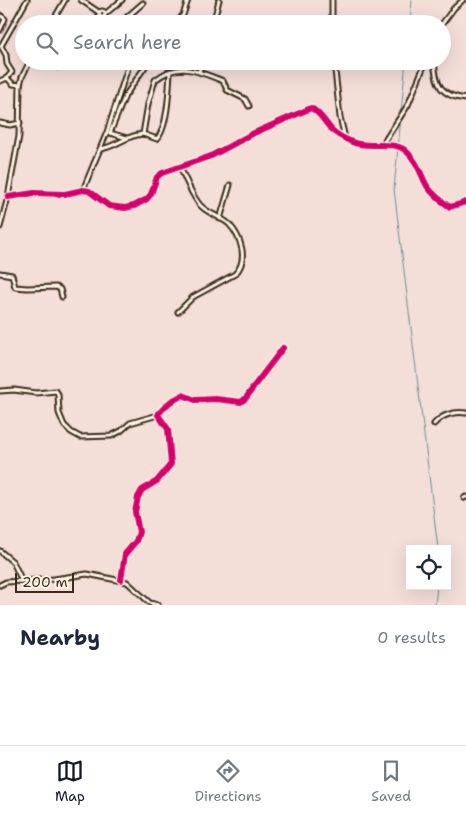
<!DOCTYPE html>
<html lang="en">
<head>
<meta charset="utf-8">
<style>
  body { margin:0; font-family:"Shantell Sans",sans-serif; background:#f2f2f3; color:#1f2937 }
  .controls { position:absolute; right:15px; bottom:15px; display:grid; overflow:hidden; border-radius:0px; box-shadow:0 5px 20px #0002 }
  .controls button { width:45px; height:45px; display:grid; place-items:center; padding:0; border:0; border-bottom:1px solid #e0e1e3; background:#fff; color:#1f2937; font:25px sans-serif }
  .scale { position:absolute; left:15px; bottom:12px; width:59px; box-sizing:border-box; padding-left:5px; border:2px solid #3b2a1e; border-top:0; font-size:14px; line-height:18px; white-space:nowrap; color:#3b2a1e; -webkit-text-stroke:4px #fcf5e5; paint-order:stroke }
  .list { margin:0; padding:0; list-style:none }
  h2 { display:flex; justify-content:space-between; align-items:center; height:65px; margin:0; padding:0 20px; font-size:21px }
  h2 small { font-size:16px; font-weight:400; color:#747a83 }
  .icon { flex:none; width:28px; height:28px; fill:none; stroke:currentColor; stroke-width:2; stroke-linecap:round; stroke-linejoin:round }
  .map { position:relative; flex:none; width:466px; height:605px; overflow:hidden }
  .search { position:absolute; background:#fff; box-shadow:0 5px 20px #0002; left:15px; right:15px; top:15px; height:55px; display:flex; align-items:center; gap:12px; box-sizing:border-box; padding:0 18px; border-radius:28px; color:#747a83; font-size:19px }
  .sheet { height:140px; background:#fff }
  nav { display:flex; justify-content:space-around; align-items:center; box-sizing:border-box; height:70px; border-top:1px solid #e0e1e3; background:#fff; font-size:14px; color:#747a83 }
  nav a { display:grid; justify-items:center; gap:2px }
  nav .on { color:#111827 }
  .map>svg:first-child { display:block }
</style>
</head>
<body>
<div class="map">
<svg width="466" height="605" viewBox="0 0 466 605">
  <rect width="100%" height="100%" fill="#f4ded8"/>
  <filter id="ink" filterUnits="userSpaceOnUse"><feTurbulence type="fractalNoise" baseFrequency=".02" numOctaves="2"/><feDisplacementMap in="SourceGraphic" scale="10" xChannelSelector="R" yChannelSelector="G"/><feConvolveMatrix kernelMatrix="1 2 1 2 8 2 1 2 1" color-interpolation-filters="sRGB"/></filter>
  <g filter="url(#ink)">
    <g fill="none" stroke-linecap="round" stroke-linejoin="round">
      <g stroke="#699295" stroke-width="1">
        <path d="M410,24L412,0"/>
        <path d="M401,113L406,61"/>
        <path d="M401,117L394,189L438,549"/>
        <path d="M435,605L437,586"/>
      </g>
      <defs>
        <g id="minor">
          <path d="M81,0L100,13"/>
          <path d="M332,0V24"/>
          <circle cx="102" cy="14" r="3"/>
          <path d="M105,14L122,0"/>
          <path d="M0,15L5,19L0,30"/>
          <path d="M104,17L113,24"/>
          <path d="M51,24L65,0"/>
          <path d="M92,24L100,16"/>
          <path d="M127,24V17L143,3"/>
          <path d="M175,24L183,15L188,0"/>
          <path d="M213,24L219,0"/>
          <path d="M442,24L454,8L463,0"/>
          <path d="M334,61L340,117L345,138"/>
          <path d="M434,61C436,86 441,96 466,99"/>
          <path d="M57,67L61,61"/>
          <path d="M199,71L204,61"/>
          <path d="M7,78L12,72L7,64L6,55L1,46L27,0"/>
          <path d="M0,81L7,78L13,84L20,85"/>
          <path d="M0,123L10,125L20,123"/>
          <path d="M110,133L125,96L149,61"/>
          <path d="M110,133L127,138"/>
          <path d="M143,134L157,139C168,127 169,88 170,71"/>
          <path d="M382,145L408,105L426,61"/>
          <path d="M101,149C117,146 127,135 143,134L148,104L155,80C179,61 198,71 223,81L227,90L245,99L249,106"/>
          <path d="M83,190L107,132L130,61"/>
          <path d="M8,197L34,193L65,194L83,190L89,191L109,206L125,208L134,206L147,199L151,194L157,177L162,173L211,156L254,133L311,108C320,112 325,123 332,130C337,135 345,139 352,142C367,149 391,140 405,150C417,160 420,173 427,186C433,195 441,201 450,207L466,202"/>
          <path d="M220,219L230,185"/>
          <path d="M0,227L8,197L19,136L20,85L22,77L30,61"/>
          <path d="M0,273L12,275L15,287L27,288L56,287L60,289L62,297"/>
          <path d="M178,312L193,297L235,274C249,260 241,237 229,224C220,216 208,214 200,205C192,196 185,178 180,167"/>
          <path d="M0,391L14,390L36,393L56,391L58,394L59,413L64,425L71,432L80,437L111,436L121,431L130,423L158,415"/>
          <path d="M434,424C442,415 454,411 466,413"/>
          <path d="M464,498L466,497"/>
          <path d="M0,551L13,562L22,581"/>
          <path d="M121,580L125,554L136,541L139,532L135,512L138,497L142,490L157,481L171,464L168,429L158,415L159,413L170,402L183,395L195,400L216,399L241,402L246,398L257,382L283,348"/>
          <path d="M0,585L6,582L54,579L87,574L127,582L150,603L158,605"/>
        </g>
      </defs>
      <use href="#minor" stroke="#3b2a1e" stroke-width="7"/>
      <use href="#minor" stroke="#fcf5e5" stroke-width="3"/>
      <defs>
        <g id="cycleway">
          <path d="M8,197L34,193L65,194L83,190L89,191L109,206L125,208L134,206L147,199L151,194L157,177L162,173L211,156L254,133L311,108C320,112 325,123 332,130C337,135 345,139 352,142C367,149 391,140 405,150C417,160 420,173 427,186C433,195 441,201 450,207L466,202"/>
          <path d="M121,580L125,554L136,541L139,532L135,512L138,497L142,490L157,481L171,464L168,429L158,415L159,413L170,402L183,395L195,400L216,399L241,402L246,398L257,382L283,348"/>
        </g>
      </defs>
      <use href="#cycleway" stroke="#fcf5e5" stroke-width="9"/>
      <use href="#cycleway" stroke="#d6006c" stroke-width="6"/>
    </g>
  </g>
</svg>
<div class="controls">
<button><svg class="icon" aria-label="locate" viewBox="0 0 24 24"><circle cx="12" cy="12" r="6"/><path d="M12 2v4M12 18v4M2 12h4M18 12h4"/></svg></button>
</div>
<div class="scale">200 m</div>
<div class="search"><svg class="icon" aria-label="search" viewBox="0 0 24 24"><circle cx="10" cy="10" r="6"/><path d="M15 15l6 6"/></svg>Search here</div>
</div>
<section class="sheet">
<h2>Nearby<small>0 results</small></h2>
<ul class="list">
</ul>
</section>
<nav>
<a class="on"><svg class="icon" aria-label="map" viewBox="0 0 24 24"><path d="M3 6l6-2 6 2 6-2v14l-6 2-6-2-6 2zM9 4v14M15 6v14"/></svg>Map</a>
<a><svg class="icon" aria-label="directions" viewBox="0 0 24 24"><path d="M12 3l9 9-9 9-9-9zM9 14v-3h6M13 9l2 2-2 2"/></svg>Directions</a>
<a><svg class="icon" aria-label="saved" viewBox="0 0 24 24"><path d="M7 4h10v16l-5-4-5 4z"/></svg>Saved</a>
</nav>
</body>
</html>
